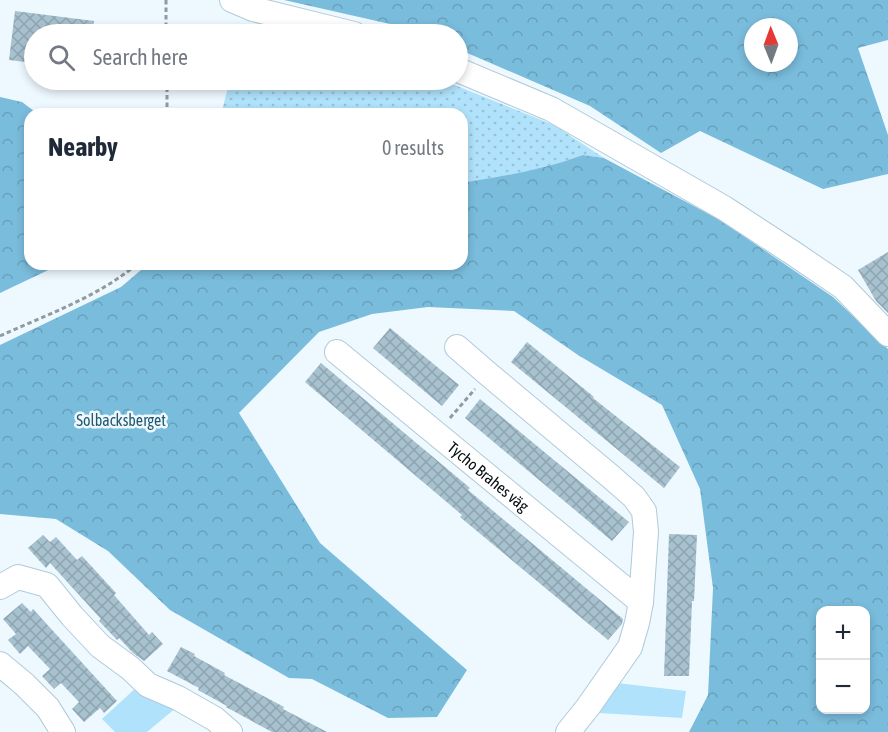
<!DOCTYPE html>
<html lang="en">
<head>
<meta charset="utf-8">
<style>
  body { margin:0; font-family:"Asap Condensed",sans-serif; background:#f2f2f3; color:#1f2937 }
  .controls { position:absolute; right:18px; bottom:18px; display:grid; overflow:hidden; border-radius:12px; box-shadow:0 3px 9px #0003 }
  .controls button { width:54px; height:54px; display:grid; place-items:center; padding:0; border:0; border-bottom:2px solid #e0e1e3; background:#fff; color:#1f2937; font:30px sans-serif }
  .compass { position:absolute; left:744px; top:18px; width:54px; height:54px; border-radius:50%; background:#fff; box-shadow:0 3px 9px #0003; rotate:359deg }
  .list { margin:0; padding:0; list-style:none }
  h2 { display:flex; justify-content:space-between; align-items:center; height:78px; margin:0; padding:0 24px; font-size:26px }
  h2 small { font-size:20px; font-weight:400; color:#747a83 }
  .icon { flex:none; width:33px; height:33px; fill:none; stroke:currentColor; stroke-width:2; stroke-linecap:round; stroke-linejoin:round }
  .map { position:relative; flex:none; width:888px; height:732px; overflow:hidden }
  .search { position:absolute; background:#fff; box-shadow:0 3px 9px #0003; left:24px; top:24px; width:444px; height:66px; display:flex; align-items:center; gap:15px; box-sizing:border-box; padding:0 21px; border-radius:33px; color:#747a83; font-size:22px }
  .panel { position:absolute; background:#fff; box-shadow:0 3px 9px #0003; left:24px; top:108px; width:444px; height:162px; border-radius:18px }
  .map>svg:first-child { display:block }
</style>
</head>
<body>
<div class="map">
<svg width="888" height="732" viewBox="0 0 888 732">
  <defs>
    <pattern id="grass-dots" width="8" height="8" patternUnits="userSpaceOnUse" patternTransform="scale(1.5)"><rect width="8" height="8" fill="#b0e2fb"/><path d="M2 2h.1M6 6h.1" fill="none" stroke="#96c1d6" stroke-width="1.8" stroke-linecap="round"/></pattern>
    <pattern id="forest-crowns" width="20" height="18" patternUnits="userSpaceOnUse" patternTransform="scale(1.5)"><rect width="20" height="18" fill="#7abcdc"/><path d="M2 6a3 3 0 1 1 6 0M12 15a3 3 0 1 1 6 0" fill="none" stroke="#68a0bc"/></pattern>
    <pattern id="building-cross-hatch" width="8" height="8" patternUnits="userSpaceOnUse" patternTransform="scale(1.5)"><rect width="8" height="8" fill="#a7c1ce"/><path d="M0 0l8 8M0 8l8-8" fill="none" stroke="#8ea5b0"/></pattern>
  </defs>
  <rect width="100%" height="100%" fill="#eef9ff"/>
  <g fill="url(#grass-dots)">
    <path d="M241,27L279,34H239Z"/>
    <path d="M230,80H442L554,125L604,158L583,155L555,165L528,172L462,183V114H221Z"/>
  </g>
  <g fill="url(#forest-crowns)" fill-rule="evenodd">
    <path d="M284,0H888V40L858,48L888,135V174L823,189L700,131L661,153L590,106L458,49V34H424L412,29ZM753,27H789V63H753Z"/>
    <path d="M0,97L22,102L38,114H30V264H61L0,293Z"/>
    <path d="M583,155L604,158L720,220L833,297L888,349V732H689L708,695L713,588L700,489L662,405L578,355L514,311L428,307L372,314L319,332L239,413L320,543L467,670L437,717L388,718L312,679L289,678L170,610L108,551L56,519L0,514V345L121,287L148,264H462V183C504,176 542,170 583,155ZM820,610H866V710H820Z"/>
  </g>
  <g fill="#b0e2fb">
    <path d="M617,683L686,691L682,718L599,713Z"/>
    <path d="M138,686L177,707L147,732H115L102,719Z"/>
  </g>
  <g fill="url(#building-cross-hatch)">
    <path d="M15,11L94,21L92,34H34V63L9,60Z"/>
    <path d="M888,252V313L876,301L858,270Z"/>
    <path d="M390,328L459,385L442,406L373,348Z"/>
    <path d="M527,342L594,397L593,398L680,467L664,488L511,362Z"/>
    <path d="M321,363L470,488L468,490L623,619L622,624L608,640L460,517L462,515L305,382Z"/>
    <path d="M480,399L629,522L612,541L465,418Z"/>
    <path d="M669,534L697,535L694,601H692L689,676H664Z"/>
    <path d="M43,535L50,542L56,537L77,560L82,556L116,593L114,595L149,635L152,632L163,644L144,661L133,653L119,638L117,640L99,621L101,619L50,563L46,568L28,548Z"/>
    <path d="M22,603L31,612L33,609L117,701L104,713L100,708L84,722L72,709L79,702L61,683L54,689L42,676L50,669L28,646L20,654L8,640L16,634L3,619Z"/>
    <path d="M181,647L195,654L194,656L225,673L224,675L284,707L283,709L327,732H272L226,707L227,706L198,690L199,688L167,671Z"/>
  </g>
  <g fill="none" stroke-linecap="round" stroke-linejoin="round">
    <defs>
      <g id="minor">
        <path d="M232,0L253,9L354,34"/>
        <path d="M458,70L551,109L724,208L793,253L843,287L888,334"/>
        <path d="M457,347L487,373L610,476L634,497L644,511L646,532L641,602L637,623L630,647L588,707L568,732"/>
        <path id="s1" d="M337,352L641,602"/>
        <path d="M0,587L18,577L47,585L72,616L100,646L130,668L148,685L178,698L215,719L230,732"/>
        <path d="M0,664L24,684L48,708L63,732"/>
      </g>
    </defs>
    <use href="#minor" stroke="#b0cad8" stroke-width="26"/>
    <g stroke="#909a9f" stroke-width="3" stroke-dasharray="4.5 3" stroke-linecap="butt">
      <path d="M166,0V34"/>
      <path d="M167,80V114"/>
      <path d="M0,336C46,315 98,297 137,264"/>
      <path d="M450,418L475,389"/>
    </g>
    <use href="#minor" stroke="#fff" stroke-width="24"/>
  </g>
  <g text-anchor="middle" stroke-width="5" stroke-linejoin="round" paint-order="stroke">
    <g font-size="16" fill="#24586f" stroke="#eef9ff">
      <text x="121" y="426">Solbacksberget</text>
    </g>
    <g font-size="16" fill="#050d11" stroke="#eef9ff">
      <text dy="6" stroke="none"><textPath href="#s1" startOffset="196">Tycho Brahes väg</textPath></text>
    </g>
  </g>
</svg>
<div class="controls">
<button>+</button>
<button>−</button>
</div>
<svg class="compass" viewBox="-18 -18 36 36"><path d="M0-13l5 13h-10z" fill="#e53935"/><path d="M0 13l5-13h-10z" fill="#747a83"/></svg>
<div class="search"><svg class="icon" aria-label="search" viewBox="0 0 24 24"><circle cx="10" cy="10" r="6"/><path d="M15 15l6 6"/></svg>Search here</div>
<section class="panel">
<h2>Nearby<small>0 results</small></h2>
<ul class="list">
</ul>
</section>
</div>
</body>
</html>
